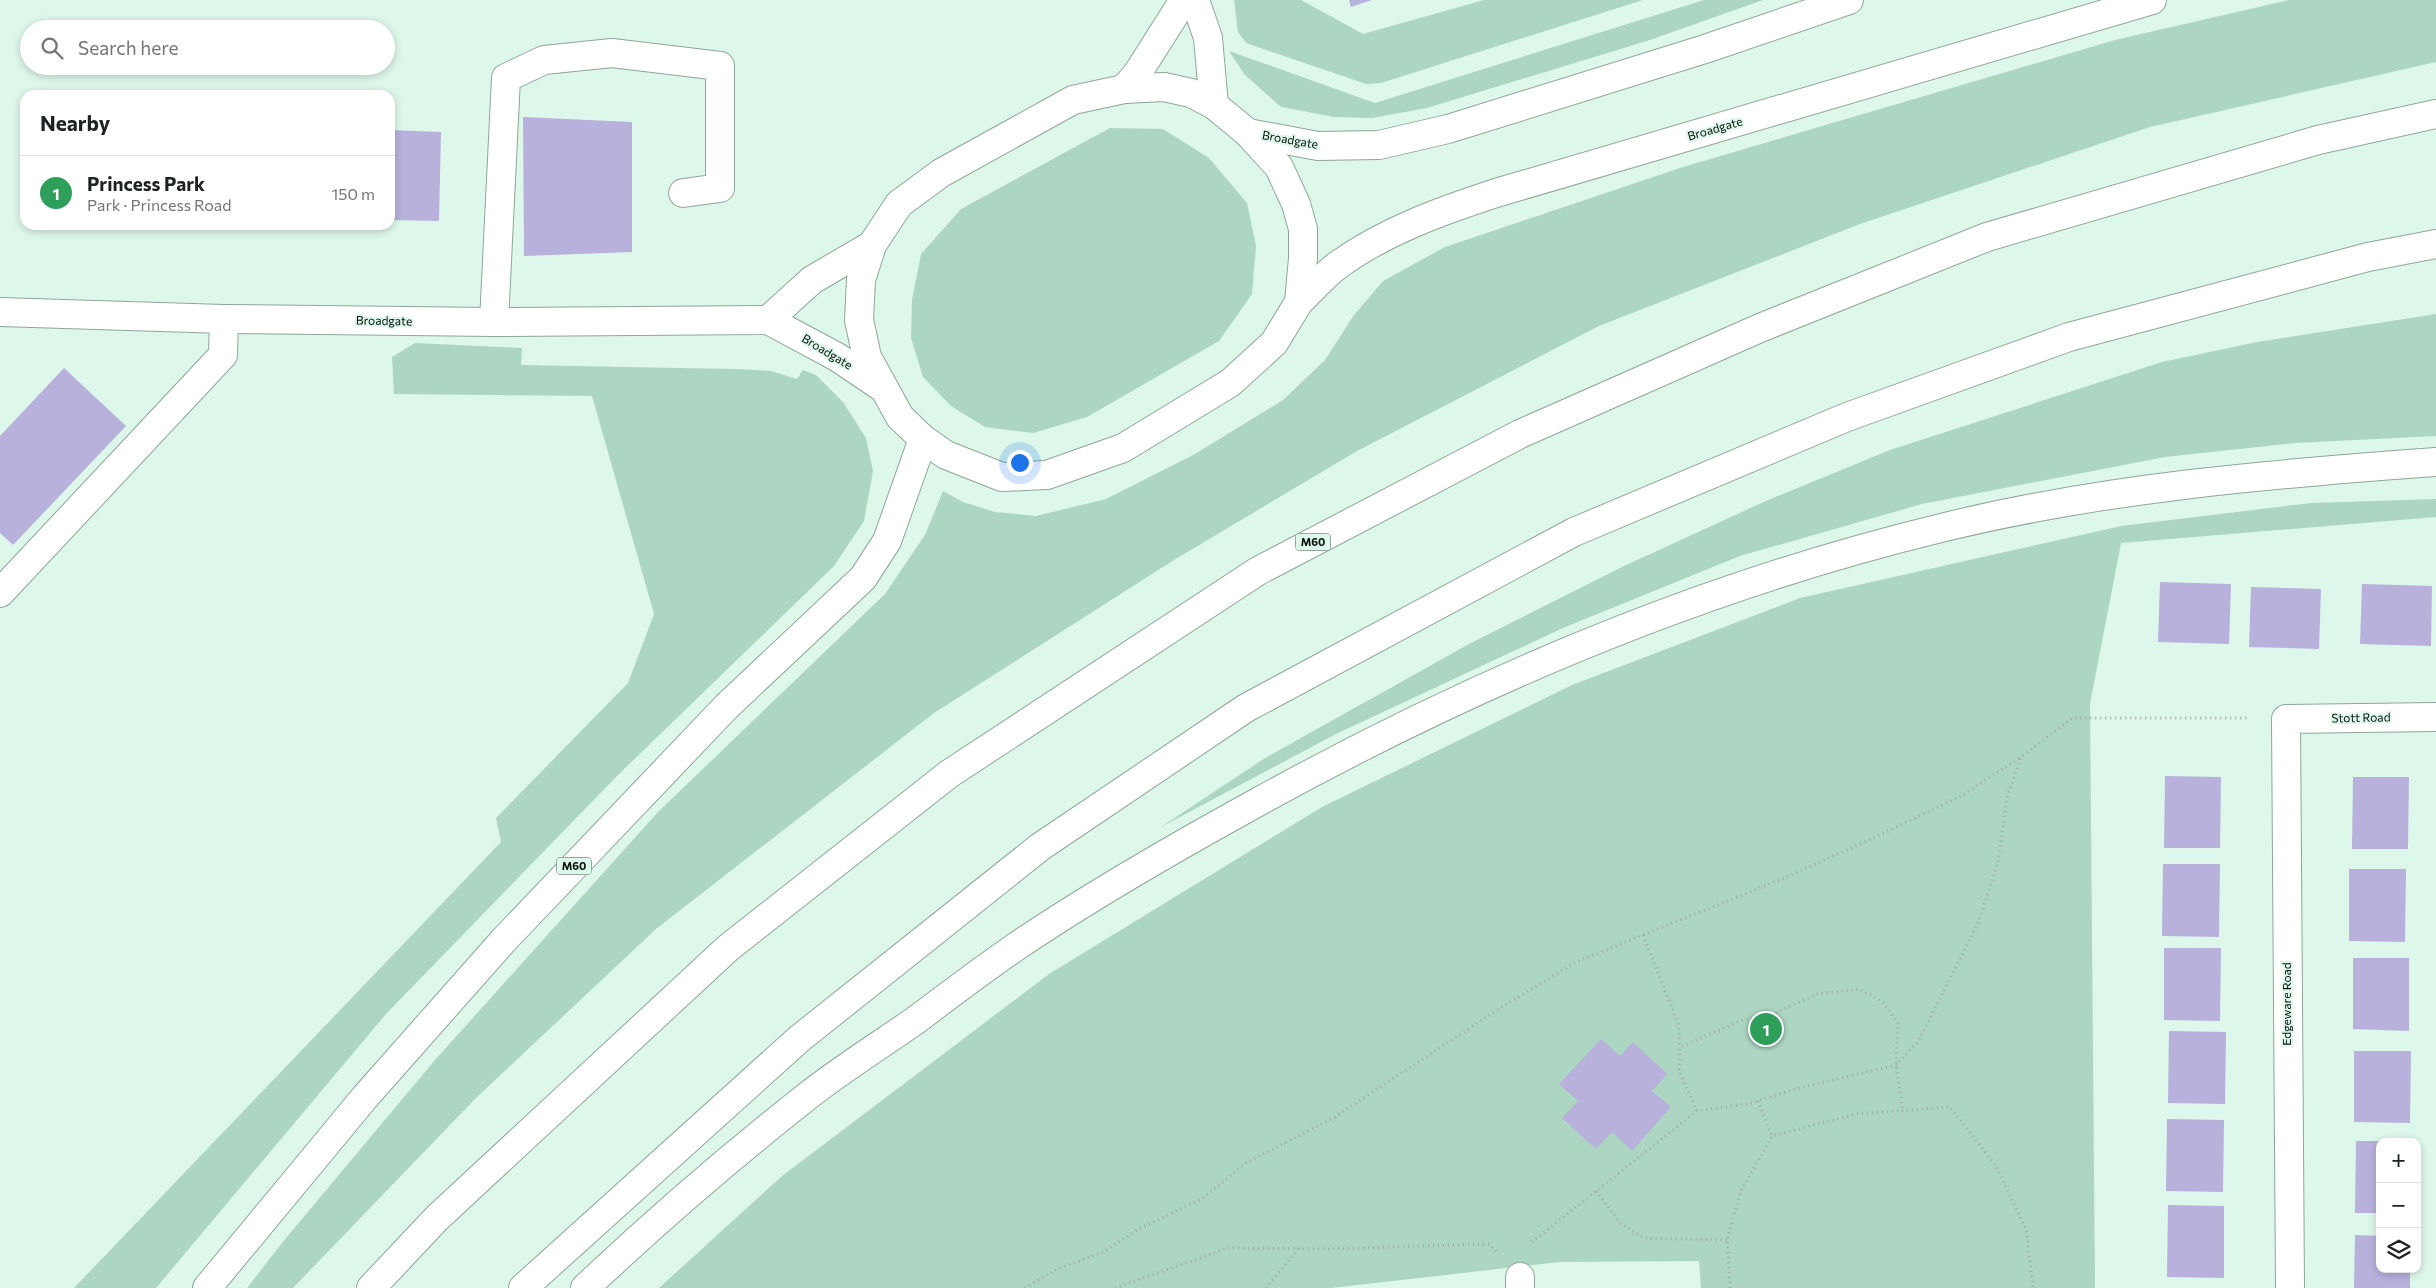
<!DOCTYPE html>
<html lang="en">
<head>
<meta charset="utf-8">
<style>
  body { margin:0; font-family:Commissioner,sans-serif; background:#f2f2f2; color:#202124 }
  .controls { position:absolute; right:15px; bottom:15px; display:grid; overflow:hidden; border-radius:10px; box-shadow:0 2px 8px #0003 }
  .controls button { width:45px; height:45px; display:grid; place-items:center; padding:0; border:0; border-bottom:1px solid #e0e0e0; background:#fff; color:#202124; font:25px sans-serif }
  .you { position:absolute; left:1019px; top:462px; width:18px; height:18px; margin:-12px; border:4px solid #fff; border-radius:50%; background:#1a73e8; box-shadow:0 0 0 8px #1a73e833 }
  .badge { display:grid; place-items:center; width:32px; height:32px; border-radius:50%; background:#ea580c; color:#fff; font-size:16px; font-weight:700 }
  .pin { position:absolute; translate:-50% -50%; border:2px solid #fff; box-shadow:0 1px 5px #0006 }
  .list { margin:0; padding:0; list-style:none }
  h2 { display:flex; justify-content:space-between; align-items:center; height:65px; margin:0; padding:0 20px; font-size:21px }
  h2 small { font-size:16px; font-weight:400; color:#757577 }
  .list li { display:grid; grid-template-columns:32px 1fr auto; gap:15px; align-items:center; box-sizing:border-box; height:75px; padding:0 20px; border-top:1px solid #e0e0e0 }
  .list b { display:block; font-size:19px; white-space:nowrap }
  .list p { margin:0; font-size:16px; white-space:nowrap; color:#757577 }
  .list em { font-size:16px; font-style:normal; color:#757577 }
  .icon { flex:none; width:28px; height:28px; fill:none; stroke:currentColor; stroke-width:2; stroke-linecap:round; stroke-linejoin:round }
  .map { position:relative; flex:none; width:2436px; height:1288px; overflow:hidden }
  .search { position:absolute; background:#fff; box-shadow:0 2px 8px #0003; left:20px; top:20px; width:375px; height:55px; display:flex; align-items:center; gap:12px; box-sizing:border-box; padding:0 18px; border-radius:28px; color:#757577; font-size:19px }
  .panel { position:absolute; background:#fff; box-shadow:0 2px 8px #0003; left:20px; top:90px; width:375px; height:140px; border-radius:15px }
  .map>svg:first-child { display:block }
</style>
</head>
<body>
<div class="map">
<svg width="2436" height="1288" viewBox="0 0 2436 1288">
  <rect width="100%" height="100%" fill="#def7eb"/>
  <g fill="#acd6c2">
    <path d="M1234,0H1301L1363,34L1484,0H1643L1381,83L1366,84L1246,43L1238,32Z"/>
    <path d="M1704,0H1763L1650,40L1427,108L1372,118L1334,117L1281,107L1245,75L1229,51L1375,103Z"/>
    <path d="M2289,0H2436V62L2150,127L1860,224L1599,326L1357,451L1174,560L934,713L656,929L476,1098L293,1288H247L286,1238L435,1060L658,812L885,594L925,535L943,491L963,502L995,512L1036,516L1106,499L1195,454L1283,400L1325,360L1354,315L1383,281L1445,247L1683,167L2115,40Z"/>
    <path d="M1110,128L1163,129L1209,158L1247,203L1256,246L1252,294L1219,341L1087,417L1033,433L985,427L951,406L923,377L911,338L912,300L921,254L961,209Z"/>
    <path d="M2436,314V436L2296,443L2165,457L1922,504L1740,556L1563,628L1336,734L1161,827L1265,758L1469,644L1624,566L1768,500L1890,450L2162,362L2257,342Z"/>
    <path d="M415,343L522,348L521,365L734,369L771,371L797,379L803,370L816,375L843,402L866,438L873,471L864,521L834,566L618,775L386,1014L156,1288H74L501,842L496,818L628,683L654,614L592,396L394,394L392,357Z"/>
    <path d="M2436,499V517L2121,543L2090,704L2095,1288H1701L1699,1261L1560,1262L1331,1288H659L782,1176L1049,974L1322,807L1572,685L1800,598L2121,526L2311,503Z"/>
  </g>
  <g fill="#b8b1dc">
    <path d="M1349,0H1372L1351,7Z"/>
    <path d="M523,117L632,122V252L524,256Z"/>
    <path d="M390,130L441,132L439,221L390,220Z"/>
    <path d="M64,368L126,426L13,545L0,533V436Z"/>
    <path d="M2160,582L2231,584L2229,644L2158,642Z"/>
    <path d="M2362,584L2432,586L2431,646L2360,644Z"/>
    <path d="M2251,587L2321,589L2319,649L2249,647Z"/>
    <path d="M2165,776L2221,777L2220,848H2164Z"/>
    <path d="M2353,777H2409L2408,849H2352Z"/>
    <path d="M2163,864H2220L2219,937L2162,936Z"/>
    <path d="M2349,869H2406L2405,942L2349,941Z"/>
    <path d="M2164,948H2221L2220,1021L2164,1020Z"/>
    <path d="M2353,958H2409V1031L2353,1029Z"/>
    <path d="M2169,1031L2226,1032L2225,1104L2168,1103Z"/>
    <path d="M1601,1039L1620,1056L1633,1042L1667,1074L1652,1091L1671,1107L1632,1151L1612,1132L1596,1149L1562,1118L1578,1101L1559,1084Z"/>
    <path d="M2354,1051H2411L2410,1123L2354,1122Z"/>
    <path d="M2167,1119L2224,1120L2223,1192L2166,1191Z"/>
    <path d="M2356,1141H2380V1213H2355Z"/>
    <path d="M2168,1205L2224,1206V1278L2167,1277Z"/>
    <path d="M2355,1235L2380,1236V1269H2410V1288H2354Z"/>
  </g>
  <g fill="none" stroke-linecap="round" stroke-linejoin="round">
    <defs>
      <g id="minor">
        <path d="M1195,0L1208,38L1214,105"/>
        <path d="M1124,89L1137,74L1184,0"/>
        <path d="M0,312L224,319L494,322L768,320L837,357L883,388"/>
        <path d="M768,320L812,280L872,245"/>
        <path d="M494,322L506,78L544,60L612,53L720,66V188L683,193"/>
        <path d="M0,593L223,355L224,319"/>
        <path d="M1520,1277V1288"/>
        <path d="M2290,1288L2286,719L2436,717"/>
      </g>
      <g id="major">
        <path d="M1164,87L1191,93L1214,105L1248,133L1279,167L1296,204L1303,229V258L1299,302L1274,343L1230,383L1123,448L1047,475L1002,477L946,455L923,439L900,417L867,357L859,320L861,280L872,245L899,204L941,173L1073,100L1124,89Z"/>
        <path d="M1248,133L1318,146L1379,145L1448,129L1705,49L1849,0"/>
        <path d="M1299,302C1312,290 1324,275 1338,265C1385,231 1441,211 1496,193L2152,0"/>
      </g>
      <g id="highway">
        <path d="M207,1288L365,1097L503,941L726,707L863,578L887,541L923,439"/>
        <path d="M371,1288L437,1218L728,948L949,774L1258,571L1520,434L1760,328L1987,237L2318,140L2436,114"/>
        <path d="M523,1288L799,1039L1040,847L1246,708L1574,532L1847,417L2069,337L2368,257L2436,244"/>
        <path d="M585,1288C655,1222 729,1158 805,1098C840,1070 879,1046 916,1020C949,995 982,970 1017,946C1094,894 1176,847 1258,802C1473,683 1702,586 1941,528C2103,488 2270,474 2436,462"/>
      </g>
    </defs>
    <use href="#minor" stroke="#8ea69a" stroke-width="30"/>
    <use href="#major" stroke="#8ea69a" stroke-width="30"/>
    <use href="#highway" stroke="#8ea69a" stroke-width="30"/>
    <g stroke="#98aba2" stroke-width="3" stroke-dasharray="1 4" stroke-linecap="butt">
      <path d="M1643,935L1678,1023L1680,1047"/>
      <path d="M1758,1101L1772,1136"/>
      <path d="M1697,1111L1679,1071L1680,1047L1740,1021L1777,1012L1817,994L1858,989L1882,1001L1898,1023L1896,1065L1903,1111"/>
      <path d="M1596,1191L1620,1223L1644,1238L1727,1240"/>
      <path d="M1532,1242L1697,1111L1747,1104L1799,1088L1896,1065L1918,1042L1978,923L1998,862L2007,798L2021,757L2072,718H2249"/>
      <path d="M1025,1288L1053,1271L1103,1252L1139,1229L1203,1198L1246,1163L1333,1118L1502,1007L1576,962L1777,881L1867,841L1961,796L2021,757"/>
      <path d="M1115,1288L1228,1248L1327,1249L1489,1244L1496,1251"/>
      <path d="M1266,1288L1299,1248"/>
      <path d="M1730,1288L1727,1240L1741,1191L1772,1136L1856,1114L1950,1107L1996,1166L2026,1229L2033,1288"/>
    </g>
    <use href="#minor" stroke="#fff" stroke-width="28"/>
    <use href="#major" stroke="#fff" stroke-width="28"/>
    <use href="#highway" stroke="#fff" stroke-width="28"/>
  </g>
  <g text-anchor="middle" stroke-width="4" stroke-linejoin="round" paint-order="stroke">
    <g fill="#def7eb" stroke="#4a5751" stroke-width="1">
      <rect x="1295.5" y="533.5" width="35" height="17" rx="4"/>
      <rect x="556.5" y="857.5" width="35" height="17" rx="4"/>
    </g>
    <g font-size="11" font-weight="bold" fill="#0b130f">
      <text x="1313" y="546">M60</text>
      <text x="574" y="870">M60</text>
    </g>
    <g font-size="12" fill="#0b130f" stroke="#def7eb">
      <text transform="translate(1715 129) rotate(-16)" y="4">Broadgate</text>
      <text transform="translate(1290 140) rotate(10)" y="4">Broadgate</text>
      <text transform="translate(384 321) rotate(1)" y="4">Broadgate</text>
      <text transform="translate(827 352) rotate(31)" y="4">Broadgate</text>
      <text transform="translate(2361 718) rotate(-1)" y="4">Stott Road</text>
      <text transform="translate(2287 1004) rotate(-90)" y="4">Edgeware Road</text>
    </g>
  </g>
</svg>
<div class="controls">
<button>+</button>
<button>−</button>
<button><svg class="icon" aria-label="layers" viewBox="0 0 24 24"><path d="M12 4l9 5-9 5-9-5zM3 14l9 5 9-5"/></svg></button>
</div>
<div class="you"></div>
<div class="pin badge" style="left:1766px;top:1029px;background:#2e9e5b">1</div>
<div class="search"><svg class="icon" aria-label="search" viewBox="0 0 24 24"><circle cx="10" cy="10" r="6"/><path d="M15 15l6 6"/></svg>Search here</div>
<section class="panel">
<h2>Nearby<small></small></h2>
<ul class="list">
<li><span class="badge" style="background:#2e9e5b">1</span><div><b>Princess Park</b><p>Park · Princess Road</p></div><em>150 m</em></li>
</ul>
</section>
</div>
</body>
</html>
